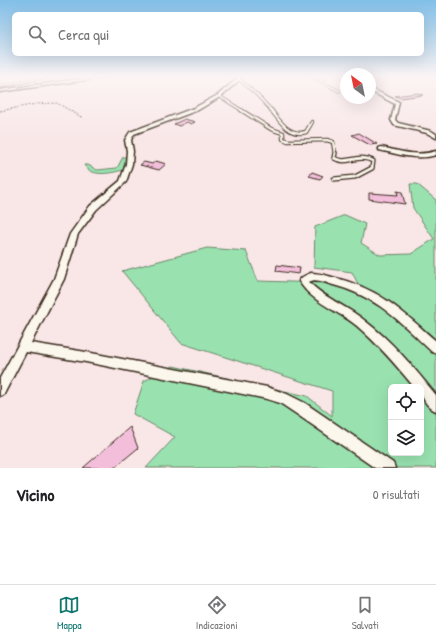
<!DOCTYPE html>
<html lang="it">
<head>
<meta charset="utf-8">
<style>
  body { margin:0; font-family:"Patrick Hand",sans-serif; background:#f6f6f6; color:#202124 }
  .controls { position:absolute; right:12px; bottom:12px; display:grid; overflow:hidden; border-radius:6px; box-shadow:0 4px 16px #0002 }
  .controls button { width:36px; height:36px; display:grid; place-items:center; padding:0; border:0; border-bottom:1px solid #e0e0e0; background:#fff; color:#202124; font:20px sans-serif }
  .compass { position:absolute; left:340px; top:68px; width:36px; height:36px; border-radius:50%; background:#fff; box-shadow:0 4px 16px #0002; rotate:327deg }
  .list { margin:0; padding:0; list-style:none }
  h2 { display:flex; justify-content:space-between; align-items:center; height:52px; margin:0; padding:0 16px; font-size:17px }
  h2 small { font-size:13px; font-weight:400; color:#757577 }
  .icon { flex:none; width:22px; height:22px; fill:none; stroke:currentColor; stroke-width:2; stroke-linecap:round; stroke-linejoin:round }
  .map { position:relative; flex:none; width:436px; height:468px; overflow:hidden }
  .search { position:absolute; background:#fff; box-shadow:0 4px 16px #0002; left:12px; right:12px; top:12px; height:44px; display:flex; align-items:center; gap:10px; box-sizing:border-box; padding:0 14px; border-radius:6px; color:#757577; font-size:15px }
  .sheet { height:116px; background:#fff }
  nav { display:flex; justify-content:space-around; align-items:center; box-sizing:border-box; height:56px; border-top:1px solid #e0e0e0; background:#fff; font-size:11px; color:#757577 }
  nav a { display:grid; justify-items:center; gap:2px }
  nav .on { color:#0f766e }
  .map>svg:first-child { display:block }
</style>
</head>
<body>
<div class="map">
<svg width="436" height="468" viewBox="0 0 436 468">
  <rect width="100%" height="100%" fill="#f9e6e7"/>
  <filter id="ink" filterUnits="userSpaceOnUse"><feTurbulence type="fractalNoise" baseFrequency=".025" numOctaves="2"/><feDisplacementMap in="SourceGraphic" scale="8" xChannelSelector="R" yChannelSelector="G"/><feConvolveMatrix kernelMatrix="1 2 1 2 8 2 1 2 1" color-interpolation-filters="sRGB"/></filter>
  <g filter="url(#ink)">
    <g fill="#99e2b0" stroke="#6a8667" fill-rule="evenodd">
      <path d="M123,157H126L123,170C111,173 92,178 84,165H88L97,170L117,168Z"/>
      <path d="M410,184H417L436,200V468H146L175,437L133,414L144,381L173,366L307,396L332,416V391L181,343L122,271L207,248L246,251L258,281L358,284L352,272L314,267L315,227L345,215L365,224L361,243L380,255L411,254L434,239L413,208ZM391,387H421V453H391Z"/>
    </g>
    <g fill="#f3beda" stroke="#3b2a1e">
      <path d="M417,93L423,95L401,98L395,96Z"/>
      <path d="M185,119L195,122L191,124L187,122L179,126L174,124Z"/>
      <path d="M359,133L377,144L370,145L352,135Z"/>
      <path d="M156,161L166,164L159,170L140,165L144,162L152,164Z"/>
      <path d="M312,172L323,176L320,179L309,176Z"/>
      <path d="M397,191L402,192L405,204L369,199V193L398,195Z"/>
      <path d="M277,265L300,268L299,274L276,271Z"/>
      <path d="M130,427L138,448L114,468H83Z"/>
    </g>
    <g fill="none" stroke-linecap="round" stroke-linejoin="round">
      <defs>
        <g id="service-far2">
          <path d="M313,77L339,91"/>
          <path d="M239,79L258,96L272,111"/>
          <path d="M219,96L243,111"/>
        </g>
        <g id="service-far1">
          <path d="M241,110L271,129L283,133V139L288,141L327,140L333,142L335,154"/>
          <path d="M271,110C280,121 289,137 306,132L312,122"/>
        </g>
        <path id="service" d="M334,179L355,177L372,168L373,161C358,153 347,166 334,158L335,153"/>
        <g id="minor">
          <path d="M239,77H243L220,97L198,110L134,134L131,140L133,151L132,164L126,182L96,210L78,234L64,279L31,343L86,352L267,387L287,394L305,403L393,463L395,468H375L295,413L280,403L267,399L86,362L26,352L4,394L0,396V378L54,279L70,234L90,206L120,181L126,164L127,151L125,140L130,132L194,108L218,95Z"/>
          <path d="M370,88L399,102L395,120L398,123L431,131L436,134V138L427,133L394,125L391,120L395,104L370,91Z"/>
          <path d="M381,147C399,151 417,157 436,151V155C418,161 397,154 379,150V148Z"/>
          <path d="M311,273C320,273 328,276 336,278C380,289 403,312 436,341V353L432,352C398,320 377,296 330,284C324,282 315,278 309,282C321,296 348,307 364,320C392,341 414,368 436,395V411C426,407 421,397 421,387H414C396,365 378,344 357,326C339,311 311,302 299,281C302,276 306,275 311,273Z"/>
        </g>
        <path id="tertiary" d="M94,77H108L0,92V90Z"/>
      </defs>
      <use href="#service-far2" stroke="#3b2a1e" stroke-width="3.5"/>
      <use href="#service-far1" stroke="#3b2a1e" stroke-width="4.5"/>
      <use href="#service" stroke="#3b2a1e" stroke-width="5.5"/>
      <use href="#minor" stroke="#3b2a1e" stroke-width="3"/>
      <use href="#tertiary" stroke="#3b2a1e" stroke-width="3"/>
      <g stroke="#3b2a1e" stroke-width="1" stroke-dasharray="2 1.5" stroke-linecap="butt">
        <path d="M0,85L41,77"/>
        <path d="M0,111L36,104L57,103L83,118"/>
      </g>
      <use href="#service-far2" stroke="#fbf7ec" stroke-width="2"/>
      <use href="#service-far1" stroke="#fbf7ec" stroke-width="2.5"/>
      <use href="#service" stroke="#fbf7ec" stroke-width="3"/>
      <use href="#minor" fill="#fbf7ec" fill-rule="evenodd"/>
      <use href="#tertiary" fill="#fbf7ec" fill-rule="evenodd"/>
      <path stroke="#3b2a1e" stroke-width="1" d="M0,88L55,77"/>
    </g>
  </g>
  <linearGradient id="sky" x2="0" y2="1"><stop stop-color="#81bfe8"/><stop offset="0.54" stop-color="#fcf4f4"/><stop offset="1" stop-color="#fcf4f4" stop-opacity="0"/></linearGradient>
  <rect width="436" height="143" fill="url(#sky)"/>
</svg>
<div class="controls">
<button><svg class="icon" aria-label="locate" viewBox="0 0 24 24"><circle cx="12" cy="12" r="6"/><path d="M12 2v4M12 18v4M2 12h4M18 12h4"/></svg></button>
<button><svg class="icon" aria-label="layers" viewBox="0 0 24 24"><path d="M12 4l9 5-9 5-9-5zM3 14l9 5 9-5"/></svg></button>
</div>
<svg class="compass" viewBox="-18 -18 36 36"><path d="M0-13l5 13h-10z" fill="#e53935"/><path d="M0 13l5-13h-10z" fill="#757577"/></svg>
<div class="search"><svg class="icon" aria-label="search" viewBox="0 0 24 24"><circle cx="10" cy="10" r="6"/><path d="M15 15l6 6"/></svg>Cerca qui</div>
</div>
<section class="sheet">
<h2>Vicino<small>0 risultati</small></h2>
<ul class="list">
</ul>
</section>
<nav>
<a class="on"><svg class="icon" aria-label="map" viewBox="0 0 24 24"><path d="M3 6l6-2 6 2 6-2v14l-6 2-6-2-6 2zM9 4v14M15 6v14"/></svg>Mappa</a>
<a><svg class="icon" aria-label="directions" viewBox="0 0 24 24"><path d="M12 3l9 9-9 9-9-9zM9 14v-3h6M13 9l2 2-2 2"/></svg>Indicazioni</a>
<a><svg class="icon" aria-label="saved" viewBox="0 0 24 24"><path d="M7 4h10v16l-5-4-5 4z"/></svg>Salvati</a>
</nav>
</body>
</html>
